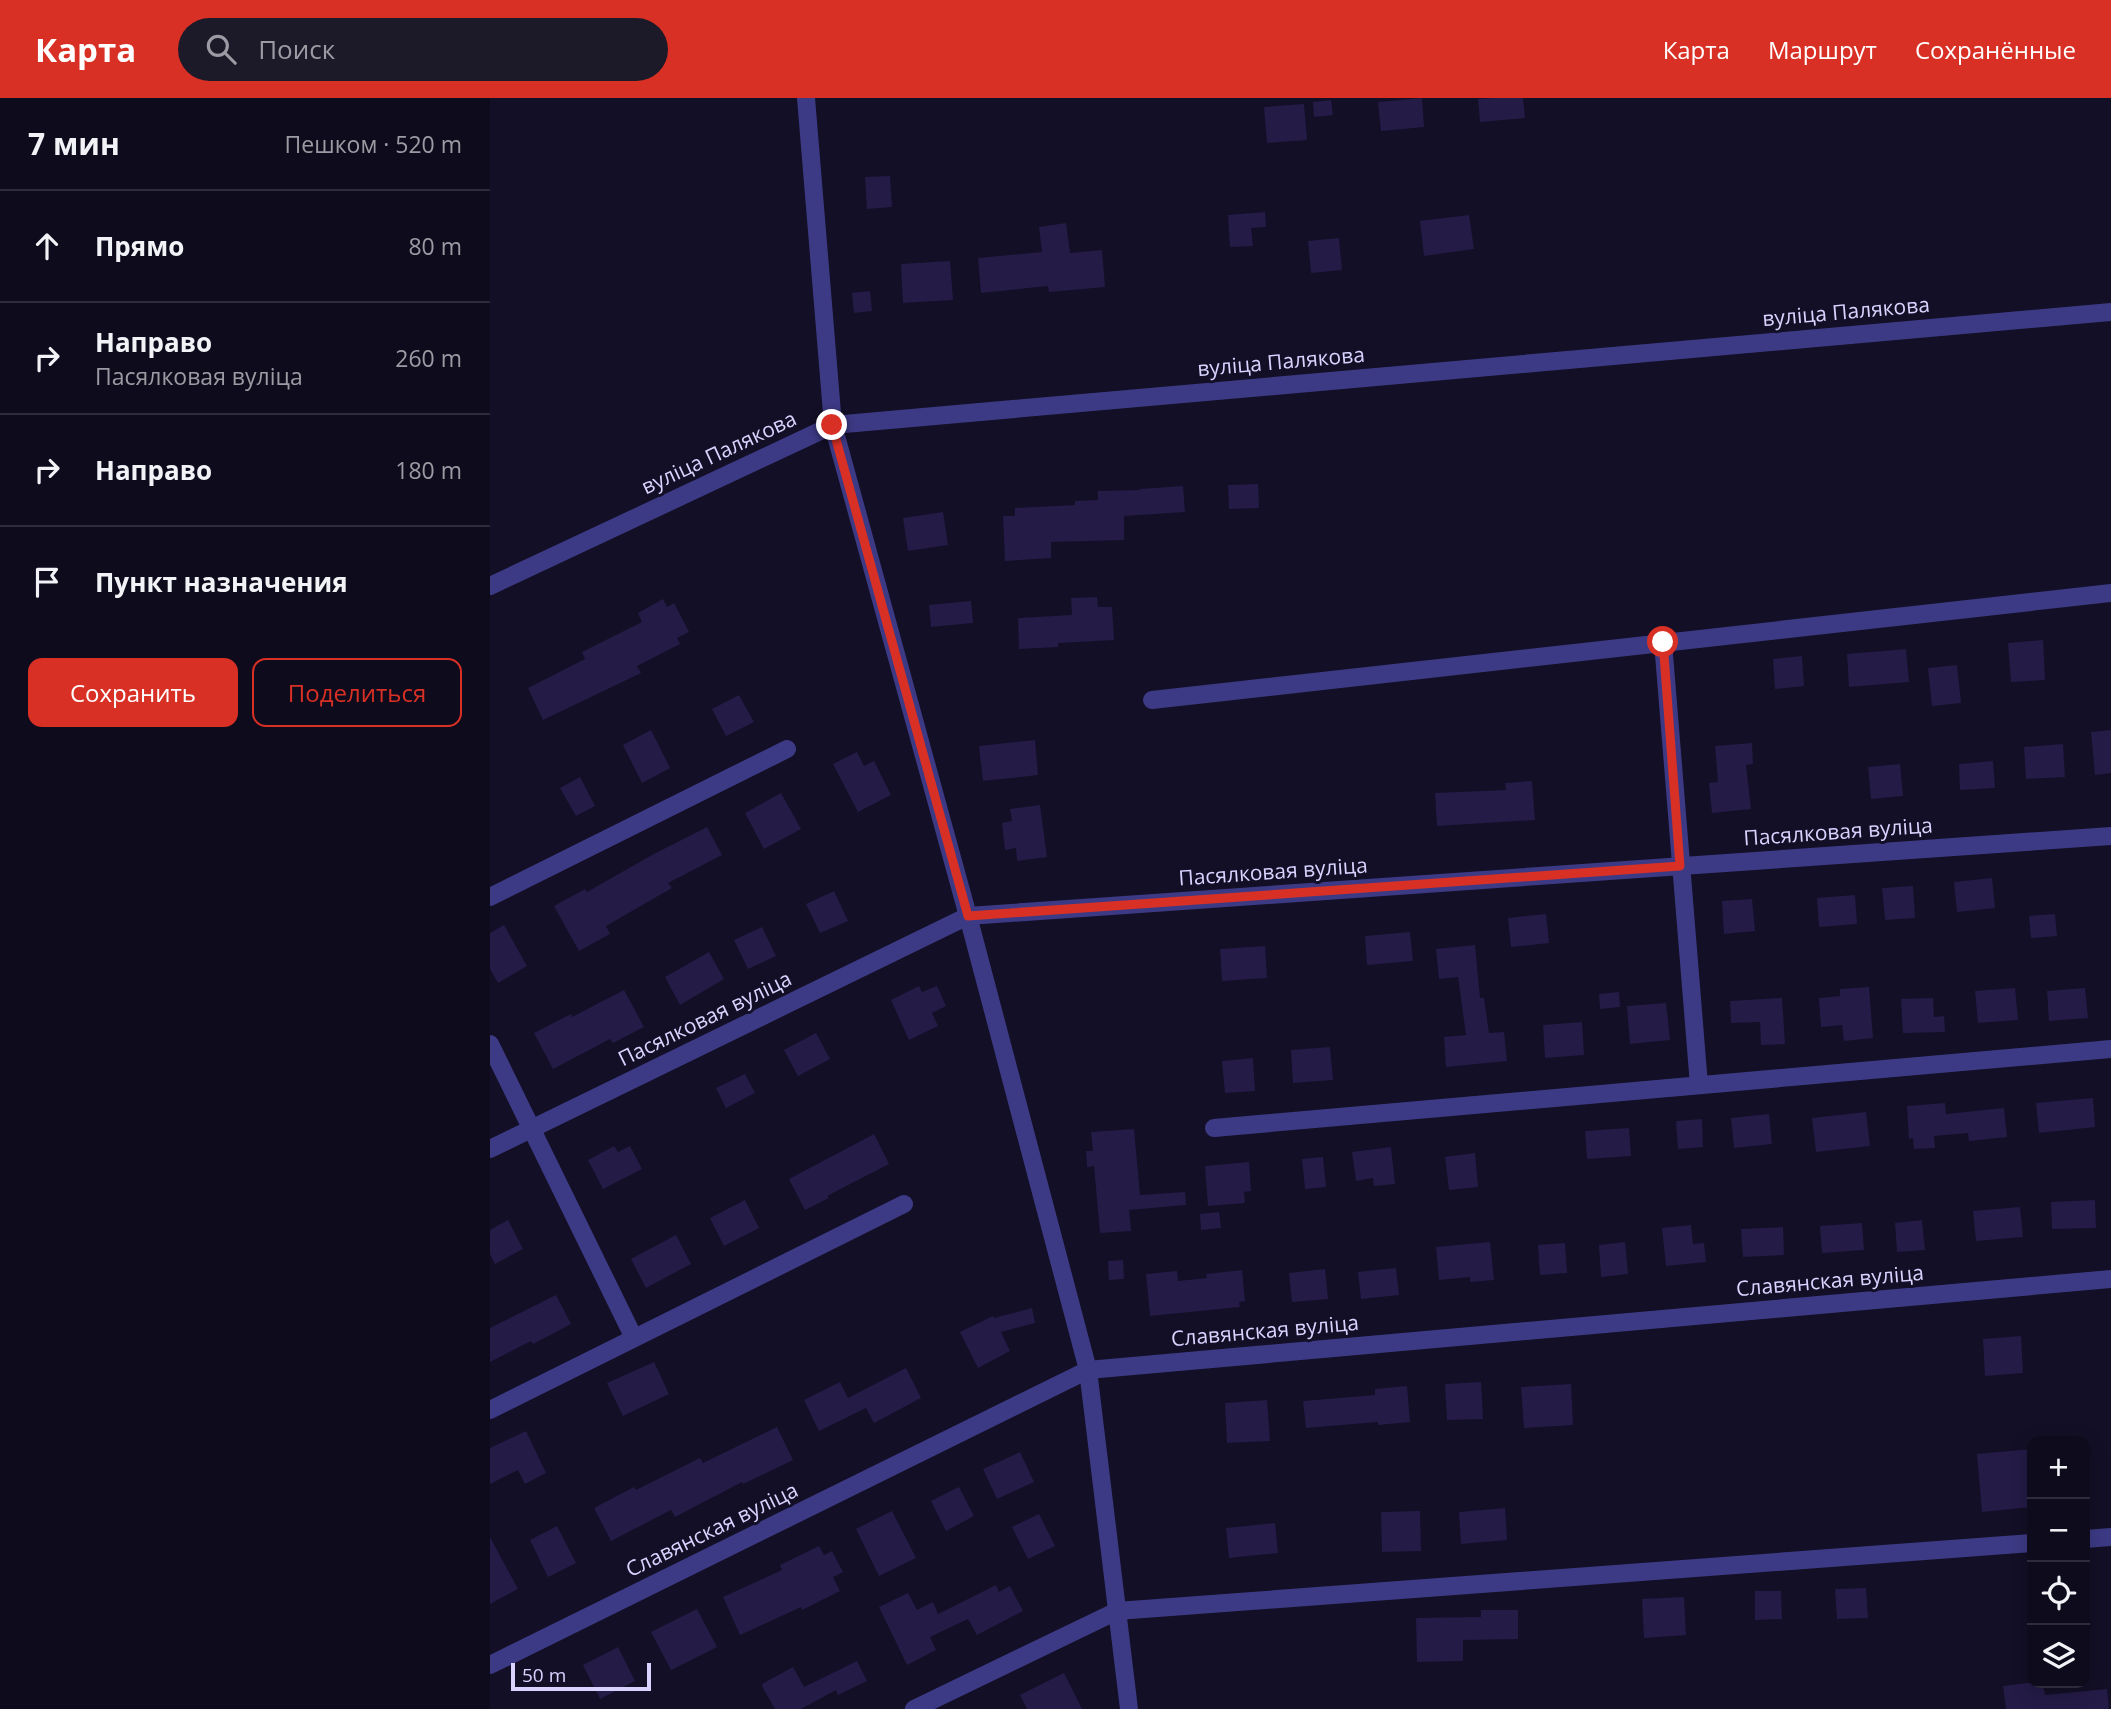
<!DOCTYPE html>
<html lang="ru">
<head>
<meta charset="utf-8">
<style>
  body { margin:0; font-family:"Open Sans",sans-serif; background:#1c1929; color:#f1f3f6 }
  .controls { position:absolute; right:21px; bottom:21px; display:grid; overflow:hidden; border-radius:14px; box-shadow:0 4px 18px #0003 }
  .controls button { width:63px; height:63px; display:grid; place-items:center; padding:0; border:0; border-bottom:2px solid #2e2b3b; background:#0e0b1c; color:#f1f3f6; font:35px sans-serif }
  .scale { position:absolute; left:21px; bottom:18px; width:140px; box-sizing:border-box; padding-left:7px; border:4px solid #d9d4ff; border-top:0; font-size:19px; line-height:24px; white-space:nowrap; color:#d9d4ff; -webkit-text-stroke:5px #130f26; paint-order:stroke }
  .stop { position:absolute; width:21px; height:21px; margin:-16px; border:5px solid #d93025; border-radius:50%; background:#fff }
  .stop.end { background:#d93025; border-color:#fff; box-shadow:0 2px 7px #0008 }
  .list { margin:0; padding:0; list-style:none }
  h2 { display:flex; justify-content:space-between; align-items:center; height:91px; margin:0; padding:0 28px; font-size:30px }
  h2 small { font-size:23px; font-weight:400; color:#9b9ba3 }
  .list li { display:grid; grid-template-columns:46px 1fr auto; gap:21px; align-items:center; box-sizing:border-box; height:112px; padding:0 28px; border-top:2px solid #2e2b3b }
  .list b { display:block; font-size:26px; white-space:nowrap }
  .list p { margin:0; font-size:23px; white-space:nowrap; color:#9b9ba3 }
  .list em { font-size:23px; font-style:normal; color:#9b9ba3 }
  .actions { display:flex; gap:14px; padding:21px 28px }
  .actions a { flex:1; padding:16px 0; border:2px solid #d93025; border-radius:14px; text-align:center; font-size:24px; color:#d93025 }
  .actions .main { background:#d93025; color:#fff }
  .icon { flex:none; width:38px; height:38px; fill:none; stroke:currentColor; stroke-width:2; stroke-linecap:round; stroke-linejoin:round }
  .map { position:relative; flex:none; width:1621px; height:1611px; overflow:hidden }
  header { display:flex; align-items:center; gap:42px; box-sizing:border-box; height:98px; padding:0 35px; background:#d93025; color:#fff }
  header strong { font-size:33px }
  nav { display:flex; gap:38px; margin-inline-start:auto; font-size:24px }
  .search { width:490px; height:63px; background:#1c1929; display:flex; align-items:center; gap:18px; box-sizing:border-box; padding:0 24px; border-radius:38px; color:#9b9ba3; font-size:26px }
  main { display:flex }
  aside { flex:1; background:#0e0b1c }
  .map>svg:first-child { display:block }
</style>
</head>
<body>
<header>
<strong>Карта</strong>
<div class="search"><svg class="icon" aria-label="search" viewBox="0 0 24 24"><circle cx="10" cy="10" r="6"/><path d="M15 15l6 6"/></svg>Поиск</div>
<nav><a>Карта</a><a>Маршрут</a><a>Сохранённые</a></nav>
</header>
<main>
<aside>
<h2>7 мин<small>Пешком · 520 m</small></h2>
<ul class="list">
<li><svg class="icon" aria-label="ahead" viewBox="0 0 24 24"><path d="M12 20V5M6 11l6-6 6 6"/></svg><div><b>Прямо</b></div><em>80 m</em></li>
<li><svg class="icon" aria-label="right" viewBox="0 0 24 24"><path d="M7 20v-9h11M14 6l5 5-5 5"/></svg><div><b>Направо</b><p>Пасялковая вуліца</p></div><em>260 m</em></li>
<li><svg class="icon" aria-label="right" viewBox="0 0 24 24"><path d="M7 20v-9h11M14 6l5 5-5 5"/></svg><div><b>Направо</b></div><em>180 m</em></li>
<li><svg class="icon" aria-label="arrive" viewBox="0 0 24 24"><path d="M6 21V4h12l-3 4 3 4H6"/></svg><div><b>Пункт назначения</b></div></li>
</ul>
<div class="actions"><a class="main">Сохранить</a><a>Поделиться</a></div>
</aside>
<div class="map">
<svg width="1621" height="1611" viewBox="0 0 1621 1611">
  <rect width="100%" height="100%" fill="#130f26"/>
  <g fill="#241b47">
    <path d="M932,0L934,29L891,33L888,4Z"/>
    <path d="M1003,0H1033L1035,20L990,24L988,1Z"/>
    <path d="M841,2L843,17L824,19L823,4Z"/>
    <path d="M814,6L817,42L777,45L774,9Z"/>
    <path d="M400,78L402,109L377,111L375,79Z"/>
    <path d="M775,114L776,129L761,130L763,148L740,149L738,117Z"/>
    <path d="M979,117L984,151L934,158L930,123Z"/>
    <path d="M576,125L580,155L612,152L615,189L559,194L558,188L491,195L488,160L552,154L549,129Z"/>
    <path d="M849,140L852,172L821,175L818,143Z"/>
    <path d="M460,163L463,202L413,205L411,166Z"/>
    <path d="M380,193L382,213L364,215L362,195Z"/>
    <path d="M768,386L769,410L739,411L738,387Z"/>
    <path d="M693,388L695,414L634,418V442L561,444V460L515,463L513,418H525V410L585,407V403L608,402V393L650,392V391Z"/>
    <path d="M453,414L458,447L418,453L413,420Z"/>
    <path d="M607,499L608,509H622L624,542L568,545V549L529,551L528,520L582,517L581,500Z"/>
    <path d="M173,501L177,509L184,505L199,534L187,540L190,546L147,568L151,575L53,622L38,590L95,561L92,554L152,524L148,515Z"/>
    <path d="M481,503L483,525L441,529L439,507Z"/>
    <path d="M1553,542L1555,582L1521,584L1518,545Z"/>
    <path d="M1416,551L1419,584L1359,589L1357,556Z"/>
    <path d="M1312,558L1314,588L1285,591L1283,561Z"/>
    <path d="M1467,567L1471,605L1442,608L1438,570Z"/>
    <path d="M249,597L264,624L236,638L222,611Z"/>
    <path d="M161,632L180,670L152,685L133,647Z"/>
    <path d="M1621,632V675L1605,677L1601,634Z"/>
    <path d="M545,642L548,677L493,683L489,648Z"/>
    <path d="M1262,645L1263,666L1256,667L1261,711L1222,715L1219,685L1228,684L1225,648Z"/>
    <path d="M1573,646L1575,679L1536,681L1534,649Z"/>
    <path d="M367,654L374,668L384,663L401,697L368,714L343,666Z"/>
    <path d="M1503,663L1505,690L1470,692L1469,666Z"/>
    <path d="M1410,666L1413,698L1381,701L1378,669Z"/>
    <path d="M90,679L105,708L86,718L70,690Z"/>
    <path d="M1042,683L1045,722L947,728L945,695L1016,692L1015,685Z"/>
    <path d="M291,695L311,731L274,751L255,715Z"/>
    <path d="M550,707L557,759L527,763L526,750L515,752L512,725L522,723L520,711Z"/>
    <path d="M217,729L232,757L178,785L182,790L116,828L120,836L89,853L64,808L95,791L97,794L162,757Z"/>
    <path d="M1502,780L1505,810L1467,814L1464,784Z"/>
    <path d="M1423,788L1425,820L1395,822L1392,790Z"/>
    <path d="M344,793L358,823L330,835L316,806Z"/>
    <path d="M1365,797L1367,826L1329,829L1327,800Z"/>
    <path d="M1262,801L1265,833L1234,836L1232,803Z"/>
    <path d="M1056,816L1059,845L1021,849L1018,820Z"/>
    <path d="M1565,816L1567,838L1541,840L1539,818Z"/>
    <path d="M14,827L37,868L8,885L0,871V835Z"/>
    <path d="M272,829L286,858L258,871L244,842Z"/>
    <path d="M920,834L923,863L877,867L875,838Z"/>
    <path d="M985,847L990,900H994L999,935L1014,934L1017,963L956,969L954,939L976,937L968,879L949,881L946,851Z"/>
    <path d="M775,848L777,880L732,883L730,851Z"/>
    <path d="M219,854L234,881L190,907L175,879Z"/>
    <path d="M429,888L432,894L447,888L456,908L442,915L448,928L419,942L401,902Z"/>
    <path d="M1379,889L1383,940L1354,943L1352,927L1331,929L1329,900L1350,898V891Z"/>
    <path d="M1525,890L1528,922L1488,925L1485,893Z"/>
    <path d="M1595,890L1598,920L1559,923L1557,893Z"/>
    <path d="M134,892L154,929L123,945L120,941L63,971L44,935L81,916L82,919Z"/>
    <path d="M1129,894L1130,909L1110,911L1109,896Z"/>
    <path d="M1292,900L1295,946L1271,947L1270,924L1241,925L1240,903Z"/>
    <path d="M1443,900L1444,919L1454,918L1455,934L1413,935L1411,901Z"/>
    <path d="M1176,905L1180,942L1140,946L1137,908Z"/>
    <path d="M1092,924L1094,957L1055,960L1053,927Z"/>
    <path d="M326,935L340,961L308,978L294,952Z"/>
    <path d="M840,949L843,982L803,985L801,952Z"/>
    <path d="M763,960L765,993L735,995L732,963Z"/>
    <path d="M255,976L265,995L236,1010L226,990Z"/>
    <path d="M1603,1000L1605,1029L1549,1035L1546,1005Z"/>
    <path d="M1455,1005L1456,1016L1514,1010L1517,1039L1479,1043L1478,1035L1444,1038L1445,1050L1424,1051L1423,1040L1419,1041L1417,1008Z"/>
    <path d="M1376,1014L1380,1048L1326,1054L1322,1020Z"/>
    <path d="M1279,1016L1282,1046L1244,1050L1241,1020Z"/>
    <path d="M1212,1021L1213,1049L1188,1051L1186,1023Z"/>
    <path d="M1139,1030L1141,1058L1097,1061L1095,1033Z"/>
    <path d="M644,1031L650,1097L695,1094L696,1107L639,1112L641,1133L610,1135L604,1068L597,1069L596,1053H603L601,1034Z"/>
    <path d="M384,1036L399,1066L337,1098L339,1100L315,1112L299,1081Z"/>
    <path d="M124,1048L128,1054L140,1048L152,1071L113,1091L98,1062Z"/>
    <path d="M901,1049L905,1086L884,1088L883,1080L866,1083L862,1054Z"/>
    <path d="M985,1055L988,1089L959,1092L955,1059Z"/>
    <path d="M833,1059L836,1089L815,1091L812,1061Z"/>
    <path d="M759,1064L761,1093L754,1094L755,1105L718,1108L715,1068Z"/>
    <path d="M255,1102L269,1130L234,1148L220,1120Z"/>
    <path d="M1605,1102L1606,1130L1562,1131L1561,1104Z"/>
    <path d="M1530,1109L1533,1139L1486,1143L1483,1113Z"/>
    <path d="M729,1114L731,1130L711,1132L710,1116Z"/>
    <path d="M18,1122L33,1151L5,1166L0,1156V1132Z"/>
    <path d="M1432,1122L1435,1152L1407,1154L1405,1125Z"/>
    <path d="M1372,1125L1374,1152L1332,1155L1330,1128Z"/>
    <path d="M1201,1127L1203,1146L1214,1145L1216,1164L1176,1168L1172,1130Z"/>
    <path d="M1293,1129L1294,1157L1253,1159L1251,1131Z"/>
    <path d="M186,1137L201,1166L156,1190L141,1161Z"/>
    <path d="M1000,1144L1004,1182L980,1184V1179L949,1182L946,1149Z"/>
    <path d="M1135,1144L1138,1176L1111,1179L1109,1147Z"/>
    <path d="M1075,1145L1077,1175L1050,1177L1048,1147Z"/>
    <path d="M633,1162L634,1181L619,1182L618,1163Z"/>
    <path d="M906,1170L909,1197L871,1201L868,1174Z"/>
    <path d="M835,1171L838,1201L802,1204L799,1175Z"/>
    <path d="M752,1172L755,1203L749,1204L750,1209L660,1218L656,1176L687,1173L688,1183L717,1180L716,1176Z"/>
    <path d="M66,1197L81,1226L43,1246L41,1243L0,1264V1230Z"/>
    <path d="M542,1210L545,1225L511,1234L520,1253L488,1270L470,1234L503,1218L504,1220Z"/>
    <path d="M1531,1238L1533,1275L1495,1278L1493,1241Z"/>
    <path d="M164,1264L179,1296L133,1318L117,1285Z"/>
    <path d="M416,1270L431,1300L384,1325L376,1310L329,1333L314,1302L350,1284L358,1300Z"/>
    <path d="M991,1284L993,1321L957,1322L955,1286Z"/>
    <path d="M1081,1286L1083,1327L1034,1330L1031,1289Z"/>
    <path d="M917,1288L920,1324L888,1327V1324L816,1330L813,1303L885,1297V1291Z"/>
    <path d="M777,1302L780,1343L737,1345L735,1305Z"/>
    <path d="M287,1329L303,1362L253,1386L252,1384L185,1419L181,1412L121,1443L104,1410L144,1389L146,1392L210,1360L213,1365Z"/>
    <path d="M36,1333L56,1375L35,1386L28,1372L0,1386V1350Z"/>
    <path d="M1542,1351V1409L1492,1414L1487,1356Z"/>
    <path d="M530,1354L544,1384L507,1401L493,1371Z"/>
    <path d="M469,1389L484,1418L456,1433L441,1403Z"/>
    <path d="M1015,1410L1017,1442L971,1446L969,1414Z"/>
    <path d="M402,1413L426,1460L389,1478L366,1431Z"/>
    <path d="M930,1413L931,1453L892,1454L891,1414Z"/>
    <path d="M549,1416L565,1448L538,1461L522,1429Z"/>
    <path d="M785,1425L788,1455L739,1460L736,1430Z"/>
    <path d="M67,1428L86,1465L58,1479L40,1442Z"/>
    <path d="M0,1439L28,1491L0,1506Z"/>
    <path d="M329,1448L334,1457L342,1453L353,1474L343,1479L350,1493L312,1512L311,1509L250,1537L233,1499L292,1472L290,1467Z"/>
    <path d="M506,1487L509,1494L520,1488L533,1513L487,1537L478,1521L440,1539L446,1552L417,1567L389,1509L418,1495L427,1512L443,1504L448,1516Z"/>
    <path d="M1376,1490L1378,1520L1347,1521L1345,1491Z"/>
    <path d="M1265,1493H1291L1292,1521L1265,1522Z"/>
    <path d="M1194,1499L1196,1537L1154,1540L1152,1501Z"/>
    <path d="M207,1511L227,1549L181,1572L161,1534Z"/>
    <path d="M991,1512H1028V1541L973,1542V1563L927,1564L926,1520L991,1519Z"/>
    <path d="M128,1549L145,1583L110,1601L93,1567Z"/>
    <path d="M367,1563L377,1583L348,1597L346,1592L311,1611H285L273,1590L272,1586L303,1569L314,1589Z"/>
    <path d="M574,1575L592,1611H537L530,1597Z"/>
    <path d="M1536,1585H1553L1555,1597L1617,1591L1619,1611H1516L1513,1588Z"/>
  </g>
  <g fill="none" stroke-linecap="round" stroke-linejoin="round">
    <g stroke="#3d3a85" stroke-width="18">
      <path d="M316,0L343,327L478,818L598,1272L639,1611"/>
      <path d="M0,488L343,327L1621,214"/>
      <path d="M1173,544L1209,987"/>
      <path d="M662,602L1621,495"/>
      <path d="M0,799L297,651"/>
      <path d="M0,946L144,1240"/>
      <path d="M724,1030L1621,951"/>
      <path d="M0,1051L478,818L1621,738"/>
      <path d="M0,1312L414,1106"/>
      <path d="M1595,1441L1621,1439"/>
      <path d="M0,1567L598,1272L1621,1181"/>
      <path d="M424,1611L627,1513L1542,1445"/>
    </g>
  </g>
  <g fill="none" stroke-linecap="round" stroke-linejoin="round">
    <path stroke="#d93025" stroke-width="9" d="M342,327L478,818L1190,768L1173,544"/>
  </g>
  <g text-anchor="middle" stroke-width="6" stroke-linejoin="round" paint-order="stroke">
    <g font-size="21" fill="#d9d4ff" stroke="#130f26">
      <text transform="translate(1356 214) rotate(-5)" y="7">вуліца Палякова</text>
      <text transform="translate(791 264) rotate(-5)" y="7">вуліца Палякова</text>
      <text transform="translate(229 355) rotate(-25)" y="7">вуліца Палякова</text>
      <text transform="translate(1348 734) rotate(-4)" y="7">Пасялковая вуліца</text>
      <text transform="translate(783 774) rotate(-4)" y="7">Пасялковая вуліца</text>
      <text transform="translate(215 921) rotate(-26)" y="7">Пасялковая вуліца</text>
      <text transform="translate(1340 1183) rotate(-5)" y="7">Славянская вуліца</text>
      <text transform="translate(775 1233) rotate(-5)" y="7">Славянская вуліца</text>
      <text transform="translate(222 1432) rotate(-26)" y="7">Славянская вуліца</text>
    </g>
  </g>
</svg>
<div class="controls">
<button>+</button>
<button>−</button>
<button><svg class="icon" aria-label="locate" viewBox="0 0 24 24"><circle cx="12" cy="12" r="6"/><path d="M12 2v4M12 18v4M2 12h4M18 12h4"/></svg></button>
<button><svg class="icon" aria-label="layers" viewBox="0 0 24 24"><path d="M12 4l9 5-9 5-9-5zM3 14l9 5 9-5"/></svg></button>
</div>
<div class="scale">50 m</div>
<div class="stop" style="left:1173px;top:544px"></div>
<div class="stop end" style="left:342px;top:327px"></div>
</div>
</main>
</body>
</html>
